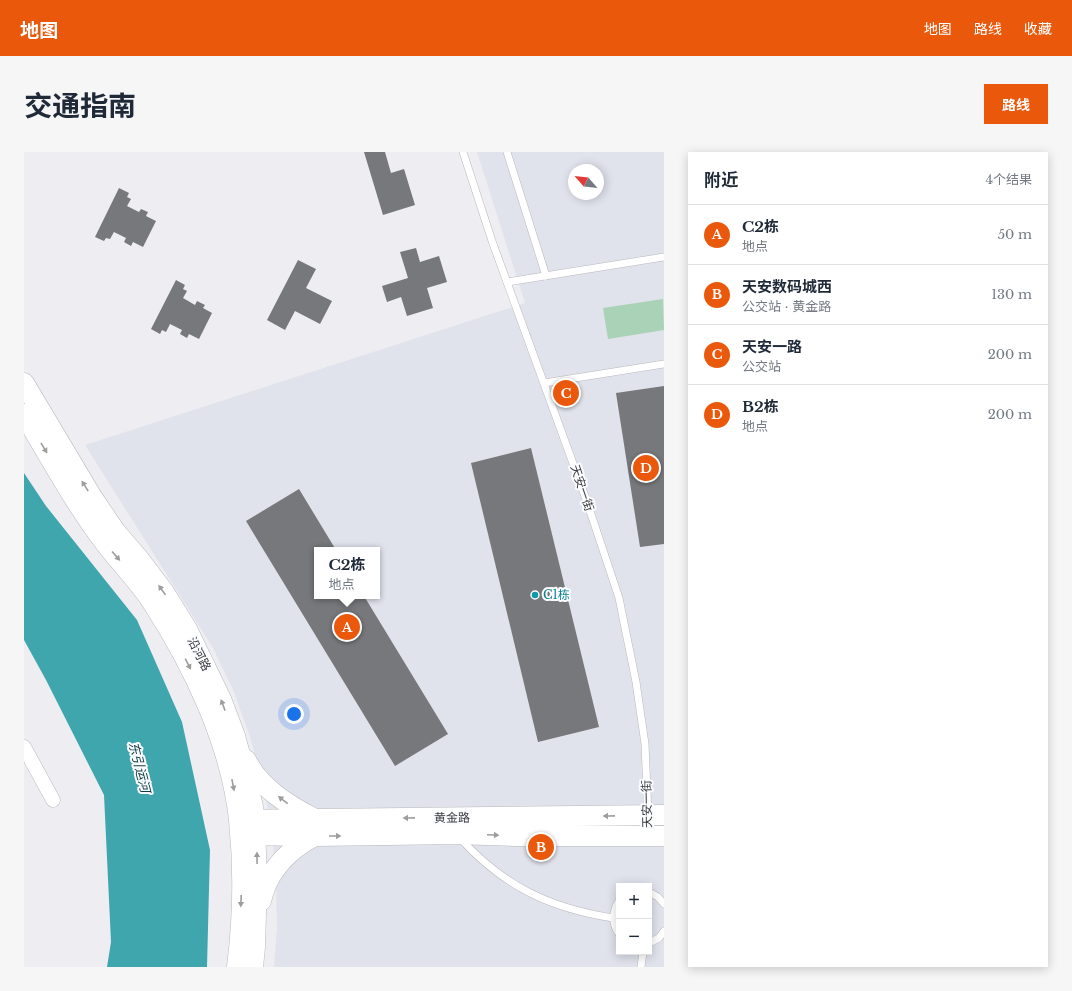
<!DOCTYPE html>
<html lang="zh">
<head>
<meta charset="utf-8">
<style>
  body { margin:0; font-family:"Libre Baskerville","Noto Sans SC",serif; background:#f6f6f7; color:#1f2937 }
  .controls { position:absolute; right:12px; bottom:12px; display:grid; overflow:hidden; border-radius:0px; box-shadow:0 2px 10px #0003 }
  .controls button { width:36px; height:36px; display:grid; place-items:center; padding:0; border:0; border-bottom:1px solid #e0e1e3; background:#fff; color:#1f2937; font:20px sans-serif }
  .compass { position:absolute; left:544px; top:12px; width:36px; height:36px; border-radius:50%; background:#fff; box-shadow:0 2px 10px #0003; rotate:297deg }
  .you { position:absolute; left:270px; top:562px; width:14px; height:14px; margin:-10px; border:3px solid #fff; border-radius:50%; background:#1a73e8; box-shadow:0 0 0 6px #1a73e833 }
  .badge { display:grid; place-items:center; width:26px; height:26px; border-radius:50%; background:#ea580c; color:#fff; font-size:13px; font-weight:700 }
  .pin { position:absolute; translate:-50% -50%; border:2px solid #fff; box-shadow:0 1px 4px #0006 }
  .popup { position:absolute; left:290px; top:395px; width:66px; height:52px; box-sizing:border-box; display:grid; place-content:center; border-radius:0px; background:#fff; filter:drop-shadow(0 1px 3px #0005); font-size:13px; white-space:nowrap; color:#747a83 }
  .popup b { font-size:15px; color:#1f2937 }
  .popup::after { content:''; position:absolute; left:50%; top:100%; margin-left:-8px; border:8px solid transparent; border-top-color:#fff }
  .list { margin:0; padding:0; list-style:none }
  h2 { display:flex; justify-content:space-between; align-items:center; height:52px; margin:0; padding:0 16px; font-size:17px }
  h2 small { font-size:13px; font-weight:400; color:#747a83 }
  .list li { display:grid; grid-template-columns:26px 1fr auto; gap:12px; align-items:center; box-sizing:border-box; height:60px; padding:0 16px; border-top:1px solid #e0e1e3 }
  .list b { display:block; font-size:15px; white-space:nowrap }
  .list p { margin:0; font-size:13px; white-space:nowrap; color:#747a83 }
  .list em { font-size:13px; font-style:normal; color:#747a83 }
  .map { position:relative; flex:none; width:640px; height:815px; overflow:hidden; border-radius:0px }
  header { display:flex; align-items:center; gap:24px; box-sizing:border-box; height:56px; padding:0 20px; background:#ea580c; color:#fff }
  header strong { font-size:19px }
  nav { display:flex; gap:22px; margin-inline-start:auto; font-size:14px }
  .intro { display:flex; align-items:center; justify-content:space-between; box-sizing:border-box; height:96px; padding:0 24px }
  h1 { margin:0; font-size:28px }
  .button { padding:10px 18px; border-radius:0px; background:#ea580c; color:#fff; font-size:14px; font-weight:700 }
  main { display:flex; gap:24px; padding:0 24px }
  aside { flex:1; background:#fff; border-radius:0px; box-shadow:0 2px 10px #0003 }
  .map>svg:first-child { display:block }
</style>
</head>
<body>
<header>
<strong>地图</strong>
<nav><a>地图</a><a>路线</a><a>收藏</a></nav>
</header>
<div class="intro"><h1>交通指南</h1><a class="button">路线</a></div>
<main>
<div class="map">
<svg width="640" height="815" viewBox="0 0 640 815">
  <rect width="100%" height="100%" fill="#eeeef2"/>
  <path fill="#e0e2ec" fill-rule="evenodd" d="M453,0H640V815H250L253,776L252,728L248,679L239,632L226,585L210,540L189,496L61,293L501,151ZM550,18H574V42H550ZM293,398H353V444H293ZM595,734H625V800H595Z"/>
  <path fill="#a9d2b6" d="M639,147L640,178L584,187L579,156Z"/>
  <path fill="#40a6ae" d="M0,321L22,354L113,468L158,570L186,698L183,815H83L87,790L80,643L22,528L0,488Z"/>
  <g fill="#77787b">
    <path d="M340,0H361L367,21L380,17L391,53L359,63Z"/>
    <path d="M95,36L105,41L103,45L107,47L103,54L115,60L117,57L124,60L122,64L132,69L119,95L109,90L107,94L100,90L102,86L90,80L86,87L82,86L80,89L71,85Z"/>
    <path d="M392,96L396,110L415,104L423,130L403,136L409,156L383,164L377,145L363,150L358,134L384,126L376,100Z"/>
    <path d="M274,108L292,117L282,136L308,149L296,172L271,159L261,178L243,168Z"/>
    <path d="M152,128L161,133L159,137L163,139L159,146L171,153L173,149L181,153L179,156L188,161L175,187L165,182L163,186L156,182L158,178L146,172L142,180L138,178L136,182L127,177Z"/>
    <path d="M640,234V392L616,395L592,241Z"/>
    <path d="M507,296L575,575L514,590L447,311Z"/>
    <path d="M275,337L312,398H293V444H340L424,582L371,614L222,369Z"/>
  </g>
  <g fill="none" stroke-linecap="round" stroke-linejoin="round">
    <defs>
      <g id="service">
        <path d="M439,0L468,89L562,347L595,446L612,530L621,592L624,663"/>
        <path d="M483,0L522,124"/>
        <path d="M483,130L640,105"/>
        <path d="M520,231L640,212"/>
        <path d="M435,685C479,734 525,756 589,766"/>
        <path d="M625,740L634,745L640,752"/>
        <path d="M595,749C588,760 588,772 595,782"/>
        <path d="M625,791L635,786L640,779"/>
        <path d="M617,815L619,800"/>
      </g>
      <path id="minor" d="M0,595L29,648"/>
      <g id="secondary">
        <path d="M0,231L68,345L91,379L115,407L140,440L163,477L197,547L211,584L222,625L229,655L231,677L233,726L231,795L229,815"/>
        <path d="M0,262C25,304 49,348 78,387C94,409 113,427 128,450C169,513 207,592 215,668C220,716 219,767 213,815"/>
        <path d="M222,608C236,636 264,653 291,667"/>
        <path d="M217,668L640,663"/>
        <path d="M218,683L291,684L432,682L492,684H640"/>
        <path d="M237,749C239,741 242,732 246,725C257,706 271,694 291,684"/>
      </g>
    </defs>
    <use href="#service" stroke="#b8b9bc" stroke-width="8"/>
    <use href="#minor" stroke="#b8b9bc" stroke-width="15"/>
    <use href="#secondary" stroke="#b8b9bc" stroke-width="21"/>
    <use href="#service" stroke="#fff" stroke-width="7"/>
    <use href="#minor" stroke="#fff" stroke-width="14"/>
    <use href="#secondary" stroke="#fff" stroke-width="20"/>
  </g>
  <defs><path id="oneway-solid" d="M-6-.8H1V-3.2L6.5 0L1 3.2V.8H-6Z"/></defs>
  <g fill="#9d9d9e">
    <use href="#oneway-solid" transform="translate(20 296) rotate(59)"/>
    <use href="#oneway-solid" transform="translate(61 334) rotate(-122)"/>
    <use href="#oneway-solid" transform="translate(92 404) rotate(49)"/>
    <use href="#oneway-solid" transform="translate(138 438) rotate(-125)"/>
    <use href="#oneway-solid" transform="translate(164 512) rotate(62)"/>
    <use href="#oneway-solid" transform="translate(199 553) rotate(-110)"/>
    <use href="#oneway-solid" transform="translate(209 633) rotate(79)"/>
    <use href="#oneway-solid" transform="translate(259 648) rotate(-142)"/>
    <use href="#oneway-solid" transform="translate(585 664) rotate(179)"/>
    <use href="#oneway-solid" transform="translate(385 666) rotate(179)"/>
    <use href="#oneway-solid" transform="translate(469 683) rotate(2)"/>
    <use href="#oneway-solid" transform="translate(311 684)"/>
    <use href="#oneway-solid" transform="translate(233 706) rotate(-91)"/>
    <use href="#oneway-solid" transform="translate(217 749) rotate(92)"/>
  </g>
  <circle fill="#0f9aa8" stroke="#fbfcff" stroke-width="1.5" cx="511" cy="443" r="4"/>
  <g text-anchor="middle" stroke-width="4" stroke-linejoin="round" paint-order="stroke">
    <g font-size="12" fill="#3b3b3c" stroke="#fbfcff">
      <text transform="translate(558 336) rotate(71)" y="4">天安一街</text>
      <text transform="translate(175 502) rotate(63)" y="4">沿河路</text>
      <text transform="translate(623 652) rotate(-91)" y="4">天安一街</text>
      <text transform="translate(428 666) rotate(-1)" y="4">黄金路</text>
    </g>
    <g font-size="12" fill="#0d838f" stroke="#fbfcff" text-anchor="start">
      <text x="519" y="447">C1栋</text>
    </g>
    <g font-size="13" font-style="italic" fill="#0f3e42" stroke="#fbfcff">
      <text transform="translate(116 615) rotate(76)" y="5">东引运河</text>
    </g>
  </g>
</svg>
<div class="controls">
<button>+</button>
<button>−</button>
</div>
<svg class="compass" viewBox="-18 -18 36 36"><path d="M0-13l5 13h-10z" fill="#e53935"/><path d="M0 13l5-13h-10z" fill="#747a83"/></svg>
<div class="you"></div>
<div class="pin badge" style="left:323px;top:475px">A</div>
<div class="popup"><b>C2栋</b>地点</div>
<div class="pin badge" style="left:517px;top:695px">B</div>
<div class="pin badge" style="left:542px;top:241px">C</div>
<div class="pin badge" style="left:622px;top:316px">D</div>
</div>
<aside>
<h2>附近<small>4个结果</small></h2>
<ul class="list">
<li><span class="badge">A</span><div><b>C2栋</b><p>地点</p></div><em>50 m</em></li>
<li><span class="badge">B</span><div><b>天安数码城西</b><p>公交站 · 黄金路</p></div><em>130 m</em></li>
<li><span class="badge">C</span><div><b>天安一路</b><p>公交站</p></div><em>200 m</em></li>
<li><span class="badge">D</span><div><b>B2栋</b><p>地点</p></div><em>200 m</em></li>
</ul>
</aside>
</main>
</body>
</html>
